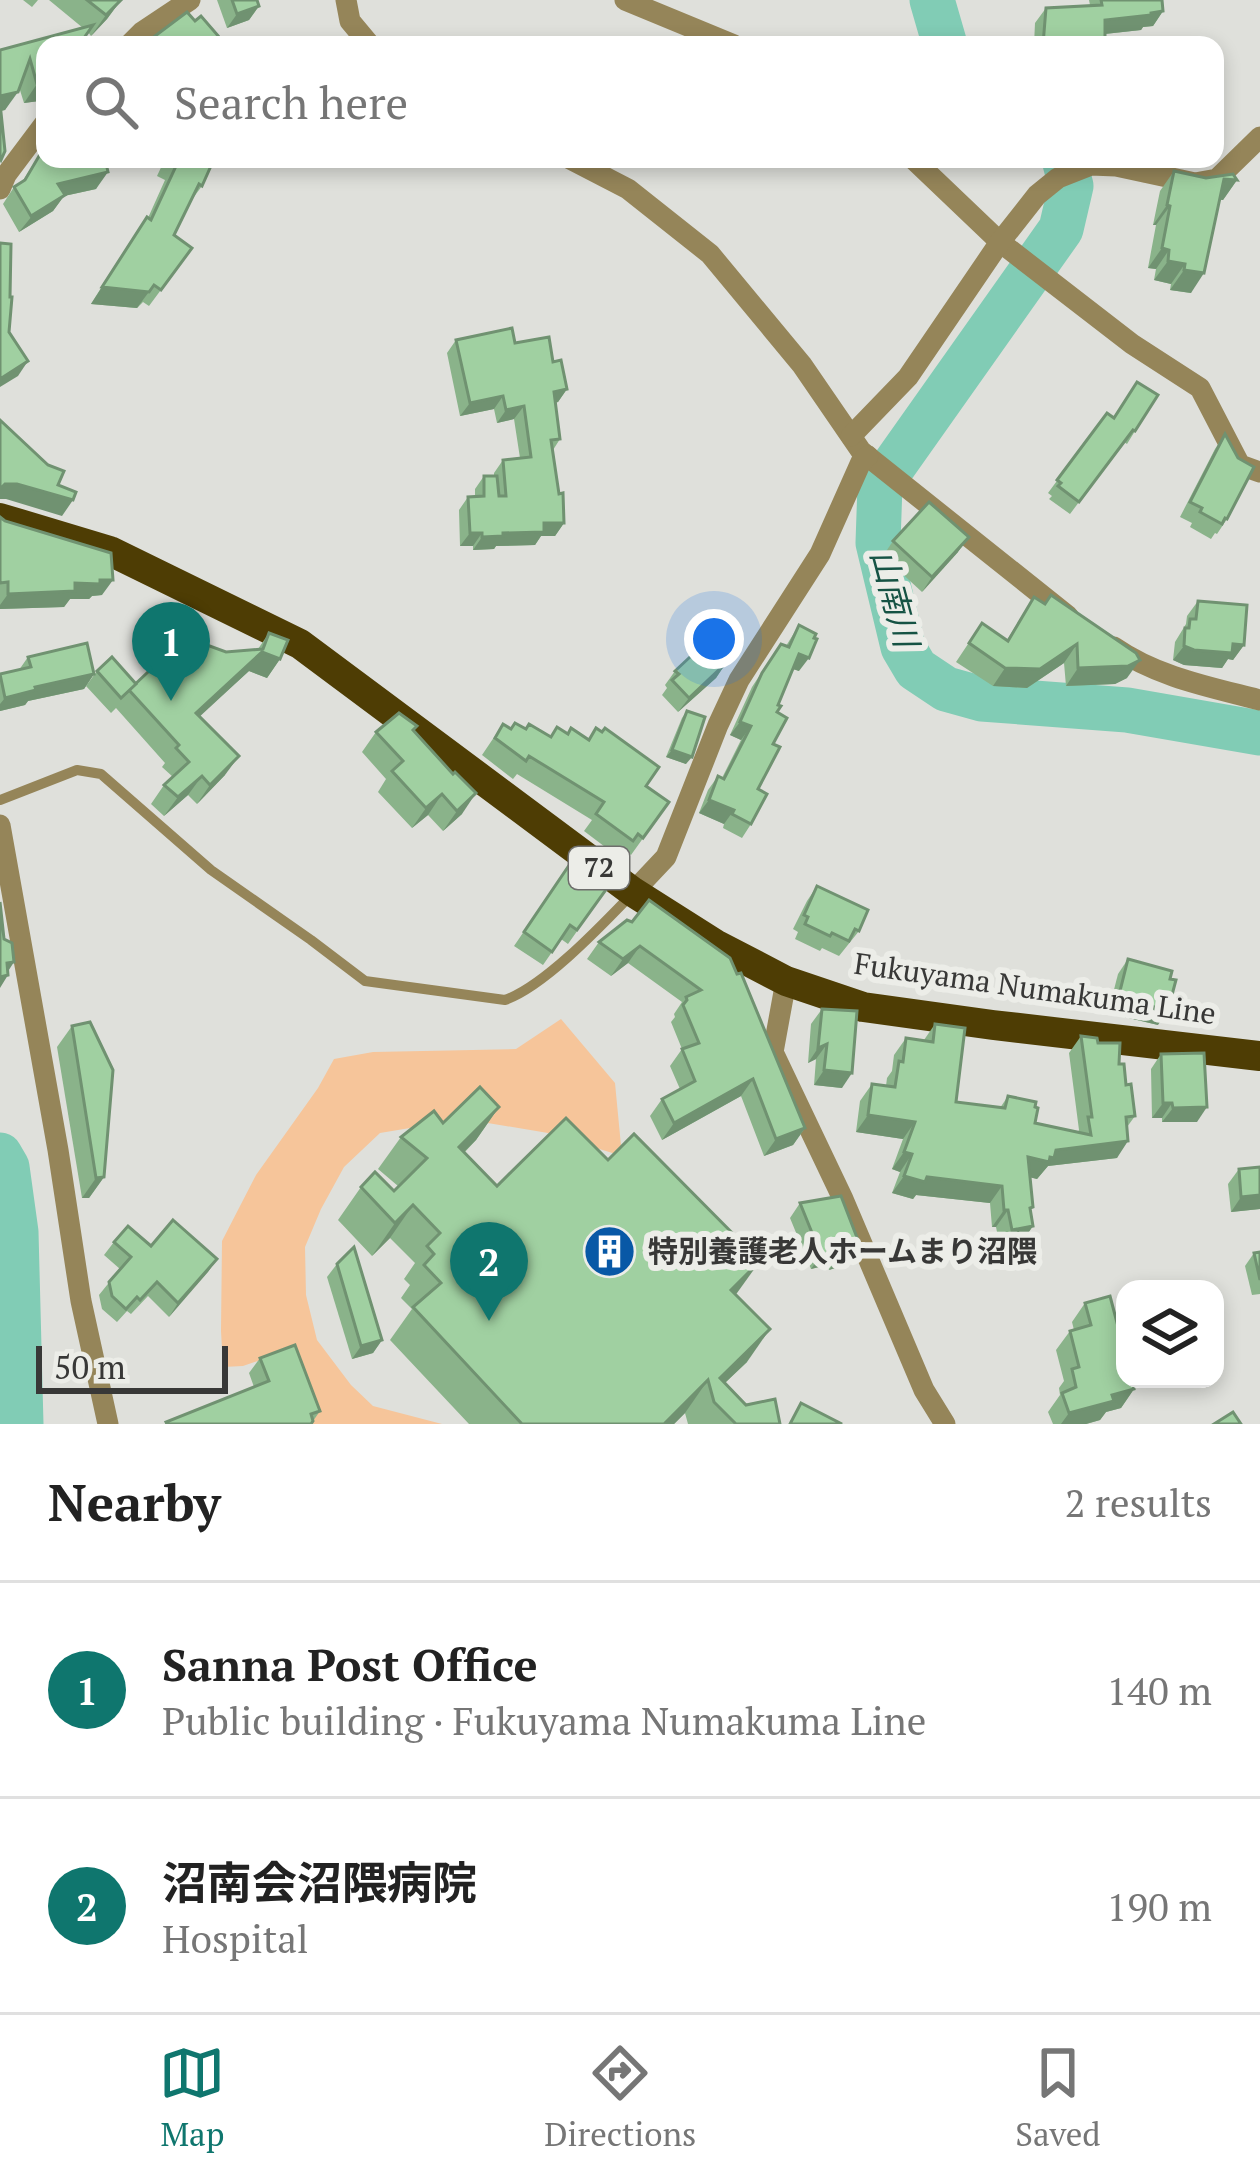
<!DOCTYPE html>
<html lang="en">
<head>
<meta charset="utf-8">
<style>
  body { margin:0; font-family:"PT Serif","Noto Sans JP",serif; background:#f6f6f6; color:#222 }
  .controls { position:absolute; right:36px; bottom:36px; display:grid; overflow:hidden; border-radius:24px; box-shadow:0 6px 18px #0003 }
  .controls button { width:108px; height:108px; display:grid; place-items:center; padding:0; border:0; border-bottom:3px solid #e0e0e0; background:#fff; color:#222; font:60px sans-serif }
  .scale { position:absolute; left:36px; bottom:30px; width:192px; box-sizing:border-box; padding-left:12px; border:6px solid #383837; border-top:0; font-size:33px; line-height:42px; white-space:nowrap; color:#383837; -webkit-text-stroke:9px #ecede8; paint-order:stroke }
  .you { position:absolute; left:714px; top:639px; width:42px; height:42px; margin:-30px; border:9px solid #fff; border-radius:50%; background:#1a73e8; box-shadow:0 0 0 18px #1a73e833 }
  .badge { display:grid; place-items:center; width:78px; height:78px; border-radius:50%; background:#0f766e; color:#fff; font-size:39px; font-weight:700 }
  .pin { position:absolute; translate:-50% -99px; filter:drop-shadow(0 3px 6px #0008) }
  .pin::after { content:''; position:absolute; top:63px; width:42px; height:36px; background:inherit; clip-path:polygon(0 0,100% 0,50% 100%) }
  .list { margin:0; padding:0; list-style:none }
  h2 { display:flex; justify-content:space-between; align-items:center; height:156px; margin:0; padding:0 48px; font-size:51px }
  h2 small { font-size:39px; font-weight:400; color:#767676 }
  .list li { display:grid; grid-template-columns:78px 1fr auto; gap:36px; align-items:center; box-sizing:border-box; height:216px; padding:0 48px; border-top:3px solid #e0e0e0 }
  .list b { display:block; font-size:45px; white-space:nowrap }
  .list p { margin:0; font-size:39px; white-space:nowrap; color:#767676 }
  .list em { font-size:39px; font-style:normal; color:#767676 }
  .icon { flex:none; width:66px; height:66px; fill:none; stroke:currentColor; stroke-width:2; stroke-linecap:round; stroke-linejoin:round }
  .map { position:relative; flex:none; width:1260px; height:1424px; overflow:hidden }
  .search { position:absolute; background:#fff; box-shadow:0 6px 18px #0003; left:36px; right:36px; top:36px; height:132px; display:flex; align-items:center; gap:30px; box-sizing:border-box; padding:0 42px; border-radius:24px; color:#767676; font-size:45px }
  .sheet { height:588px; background:#fff }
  nav { display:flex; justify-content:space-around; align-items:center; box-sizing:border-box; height:168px; border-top:3px solid #e0e0e0; background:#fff; font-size:33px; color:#767676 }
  nav a { display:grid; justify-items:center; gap:6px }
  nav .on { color:#0f766e }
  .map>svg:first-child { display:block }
</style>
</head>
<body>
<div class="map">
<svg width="1260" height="1424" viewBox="0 0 1260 1424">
  <rect width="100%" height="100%" fill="#dfe0db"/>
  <path fill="#f6c59a" d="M561,1019L615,1083L622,1156L548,1133L464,1119L380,1133L344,1167L321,1209L305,1247L306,1295L317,1340L351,1385L373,1406L442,1424H312L286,1351L243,1366L223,1367L221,1331L222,1241L256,1175L318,1088L334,1059L373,1052L516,1049Z"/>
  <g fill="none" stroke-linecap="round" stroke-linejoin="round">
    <g stroke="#81ccb5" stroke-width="45">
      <path d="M932,0L945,45"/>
      <path d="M1064,159L1071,186L1061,229L880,485L878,543L903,647L916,669L946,689L982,699L1127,710L1260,733"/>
      <path d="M0,1155L7,1167L16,1232L21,1424"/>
    </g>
    <path stroke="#958559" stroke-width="10" d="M0,800L77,770L101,774L211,870L311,940L365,981L505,1000C545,986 603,924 633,893"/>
    <g stroke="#958559" stroke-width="21">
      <path d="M346,0L350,21L370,45"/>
      <path d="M625,0L734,45"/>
      <path d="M129,45L142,32L190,0"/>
      <path d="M570,159L628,189L710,254L802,365L861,451L1068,616"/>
      <path d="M913,159L1000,242L1132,344L1200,388L1240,465L1260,472"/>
      <path d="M0,189L6,175L45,123"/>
      <path d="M851,436L908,377L1000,242L1037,195L1058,178L1091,165L1116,166L1195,183L1217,179L1260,137"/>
      <path d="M1114,647C1157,677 1210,687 1260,700"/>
      <path d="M0,825L58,1150L81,1301L108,1424"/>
      <path d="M633,892L666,857L718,725L739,680L820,554L861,462L868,456"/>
      <path d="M786,981L773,1052L843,1199L924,1390L945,1424"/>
    </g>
    <path stroke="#4e3d04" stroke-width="30" d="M0,518L110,551L300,644L633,892L715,944L786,981L863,1007L993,1025L1260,1056"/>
  </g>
  <g fill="#8ab38a">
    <path d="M23,0H38L32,7Z"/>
    <path d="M49,0H121L107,19L91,36L88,32L45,45V92L39,101L24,103L19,87L5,110L1,111L5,151L0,162V50L83,28Z"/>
    <path d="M217,0H257L259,6L249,20L227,28Z"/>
    <path d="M1089,0H1162L1163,11L1153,26L1143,27L1141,30L1105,34L1101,45H1034L1035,23L1046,8L1090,5Z"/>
    <path d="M195,21L220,38L215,45H148L155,36Z"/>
    <path d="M42,151L45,159H121L106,163L96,189L64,196L53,211L19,232L3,204L14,187L22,182Z"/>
    <path d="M165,159H214L202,186L190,202L174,235L192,248L149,306L143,302L137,308L91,304L135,234L148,218L165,180L157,176Z"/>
    <path d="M1174,171L1206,178L1237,180L1223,200H1220L1191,293L1170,290L1171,284L1154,280L1156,269L1148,268L1156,225H1153L1160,191Z"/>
    <path d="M456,340L515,343L553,362L567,389L558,402L555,403L560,439L553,450L564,523L555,536H541L535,545L496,546L494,549L473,550V546H460L459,510L468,497H475V489L484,476H494V473L503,460L520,458L514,419L497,423L494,409L460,416L447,353Z"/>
    <path d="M1137,382L1135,431L1127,444L1124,442L1070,514L1049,499L1052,496L1048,493L1107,413L1113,418Z"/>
    <path d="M1225,434L1241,490L1227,519L1217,534L1215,533L1211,539L1190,527L1192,523L1180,517L1215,449Z"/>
    <path d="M0,517L102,595L92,596L89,599H70L64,607L0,609Z"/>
    <path d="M893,541L958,552L922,592L883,556Z"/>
    <path d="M1034,597L1127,678L1115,684L1066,686L1064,663L1027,688L993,686L956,662L982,623L1007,640Z"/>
    <path d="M1198,601L1244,645L1233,660L1228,659L1222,668L1184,665L1173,660L1175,642L1186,624L1187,616Z"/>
    <path d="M799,625V671L793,669L778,705L773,744L758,789L751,824L742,838L723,828L724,824L699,813L708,790L718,776L722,778L741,740L730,735L752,687L771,658L786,646Z"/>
    <path d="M269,633L280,659L267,678L249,671L199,716L225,775L197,804L188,795L164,816L151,804L164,785L173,777L162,767L165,763L116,708L111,713L86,686L97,671L136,684L226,652L258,649Z"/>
    <path d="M28,657L94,674L84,689L28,701L25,705L0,711V674L19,670Z"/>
    <path d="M726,663L716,678L678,712L662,695L667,688L665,685L675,671Z"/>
    <path d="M687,711L686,764L666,757L682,718Z"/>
    <path d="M503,724L511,729H526L550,737L646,786L669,802L631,855L626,851L621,859L584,831L592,820L517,774L513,779L482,755Z"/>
    <path d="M414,731L462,814L443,831L428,815L412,828L378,792L386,779L362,752L376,732Z"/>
    <path d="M576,855L613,880L568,944L561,939L543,965L514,946Z"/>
    <path d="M817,886L859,931L839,956L822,948L820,951L795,939L798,932L793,929L807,901Z"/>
    <path d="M649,900L805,1128L793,1145L764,1156L741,1096L662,1140L650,1116L662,1099L680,1089L670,1066L682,1049L671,1022L675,1017L674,1014L682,1002L628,963L611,976L587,959L599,942L632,922Z"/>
    <path d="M1128,959L1158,1025L1108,1013L1118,974Z"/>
    <path d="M822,1009L842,1088L814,1085L816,1059L808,1063L811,1024Z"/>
    <path d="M935,1024L956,1102L1000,1108L1008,1096L1035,1123L1078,1132L1079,1130L1069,1053L1081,1036L1098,1043L1119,1064L1135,1116L1127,1127L1117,1158L1048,1166L1037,1179L1030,1177L1033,1207L1030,1211L1033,1226L1021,1243L1000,1247L996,1227H992L990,1203L916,1195L913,1199L892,1193L900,1172L892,1169L903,1139L856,1132L860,1101L872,1084L886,1086L887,1078L892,1071L894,1055L906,1038L924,1040Z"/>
    <path d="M72,1026L104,1177L89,1198H82L57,1047Z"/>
    <path d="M1161,1054L1197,1122H1162V1118H1152L1151,1069Z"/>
    <path d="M499,1107L476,1140L464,1153L497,1186L736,1295L747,1362L725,1383L746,1405L780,1424H688L685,1413L674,1424H469L390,1340L412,1309L401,1298L410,1285L404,1279L415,1263L390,1238L372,1256L338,1220L361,1187L394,1191L398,1186L378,1169L401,1137Z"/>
    <path d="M1260,1167V1209L1231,1212L1228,1184L1239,1169Z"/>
    <path d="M800,1203L861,1248L850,1263L829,1270L827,1265L811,1269L790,1218Z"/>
    <path d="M114,1242L151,1246L217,1259L169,1317L148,1296L131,1314L127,1311L117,1322L102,1309L99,1295L120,1269L104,1255Z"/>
    <path d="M1260,1252V1294L1252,1295L1245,1266L1254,1253Z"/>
    <path d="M337,1264L382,1340L373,1353L352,1359L327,1277Z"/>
    <path d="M1085,1303L1134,1389L1121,1408L1106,1412L1100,1420L1086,1424H1053L1048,1412L1060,1395L1059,1388L1064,1381L1056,1350L1070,1331L1074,1330L1072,1322Z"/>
    <path d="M260,1358L320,1411L311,1424H165L166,1422L254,1387L249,1373Z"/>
  </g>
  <g fill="#709271">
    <path d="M121,0L107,19L91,36L106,15Z"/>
    <path d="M259,6L249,20L227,28L237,14Z"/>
    <path d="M1163,11L1153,26L1143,27L1141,30L1095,35L1105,20Z"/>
    <path d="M45,83V92L39,101L24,103L37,84Z"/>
    <path d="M18,92L5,110L0,111V96Z"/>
    <path d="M1154,159H1209L1204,166L1195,168Z"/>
    <path d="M108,172L96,189L64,196L53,211L19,232L58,184Z"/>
    <path d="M1224,179L1237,180L1223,200L1210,198Z"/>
    <path d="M1167,205L1170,206L1156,225H1153Z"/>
    <path d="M1162,248L1169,250L1156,269L1148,268Z"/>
    <path d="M1168,261L1185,264L1171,284L1154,280Z"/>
    <path d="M1184,270L1204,273L1191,293L1170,290Z"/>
    <path d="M154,285L137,308L91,304L102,287Z"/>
    <path d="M28,361L18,376L0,387V379Z"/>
    <path d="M567,389L558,402L544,405L554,392Z"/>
    <path d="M503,396L494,409L460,416L470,403Z"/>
    <path d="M524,406L514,419L497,423L506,410Z"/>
    <path d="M5,484H17L73,500L62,516L6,499H0V489Z"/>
    <path d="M544,523H564L555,536H541L535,545L496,546L494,549L473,550L482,537Z"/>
    <path d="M470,533H482L473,546H460Z"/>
    <path d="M969,537L958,552L922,592L932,577Z"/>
    <path d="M100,580H113L102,595L92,596L89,599H70L64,607L0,609V605L8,594Z"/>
    <path d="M1077,644L1064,663L1027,688L993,686L1005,668Z"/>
    <path d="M1233,644L1244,645L1233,660L1228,659L1222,668L1184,665L1173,660L1184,646Z"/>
    <path d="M262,652L280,659L267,678L249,671L183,732L196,713Z"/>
    <path d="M799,654L809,658L799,671L790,668Z"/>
    <path d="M1140,660L1127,678L1115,684L1066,686L1078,668Z"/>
    <path d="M726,663L716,678L678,712L689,698Z"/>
    <path d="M94,674L84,689L28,701L25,705L0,711V704L5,698L35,687Z"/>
    <path d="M740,722L751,726L741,740L730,735Z"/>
    <path d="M672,750L692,757L686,764L666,757Z"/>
    <path d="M239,756L225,775L197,804L210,785Z"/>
    <path d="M202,776L188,795L164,816L178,797Z"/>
    <path d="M476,793L462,814L443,831L457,811Z"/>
    <path d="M442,794L428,815L412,828L426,808Z"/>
    <path d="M709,800L734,810L724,824L699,813Z"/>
    <path d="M640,946L628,963L611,976L623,959Z"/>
    <path d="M14,962L5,976L8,975L0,988V973L7,963Z"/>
    <path d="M1118,999L1168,1010L1158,1025L1108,1013Z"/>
    <path d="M827,1044L816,1059L808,1063L818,1048Z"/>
    <path d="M824,1070L852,1073L842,1088L814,1085Z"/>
    <path d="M753,1079L741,1096L662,1140L674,1123Z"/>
    <path d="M1163,1103H1172L1162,1118H1152Z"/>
    <path d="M499,1107L476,1140L436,1180L459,1147Z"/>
    <path d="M1207,1107L1197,1122H1162L1173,1108Z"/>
    <path d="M868,1115L915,1122L903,1139L856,1132Z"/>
    <path d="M805,1128L793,1145L764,1156L776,1139Z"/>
    <path d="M1128,1141L1117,1158L1048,1166L1037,1179L1016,1174L1028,1157L1056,1150Z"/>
    <path d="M904,1152L912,1154L900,1172L892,1169Z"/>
    <path d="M904,1176L927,1177L1002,1186L990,1203L916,1195L913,1199L892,1193Z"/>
    <path d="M104,1177L89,1198H82L96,1178Z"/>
    <path d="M1260,1195V1209L1231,1212L1241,1197Z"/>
    <path d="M413,1205L390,1238L372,1256L395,1223Z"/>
    <path d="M1004,1210H1008L996,1227H992Z"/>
    <path d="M1033,1226L1021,1243L1000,1247L1012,1230Z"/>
    <path d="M861,1248L850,1263L829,1270L840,1256Z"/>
    <path d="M837,1250L827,1265L811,1269L821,1255Z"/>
    <path d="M217,1259L208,1272L169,1317L178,1303Z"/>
    <path d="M760,1261L737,1293L708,1323L731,1290Z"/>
    <path d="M770,1329L747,1362L712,1395L720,1378Z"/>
    <path d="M382,1340L373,1353L352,1359L361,1346Z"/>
    <path d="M708,1380L685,1413L674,1424H664Z"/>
    <path d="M1134,1389L1121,1408L1106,1412L1100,1420L1086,1424H1061L1069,1413L1112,1395Z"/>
  </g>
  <g fill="#a0d0a1" stroke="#709271" stroke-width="3">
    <path d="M87,0H121L106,15Z"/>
    <path d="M232,0H257L259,6L237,14Z"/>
    <path d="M1101,0H1162L1163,11L1151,13V15L1105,20V40L1098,39L1099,45H1043L1046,8L1102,5Z"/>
    <path d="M187,12L195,21L201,16L220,38L211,45H162L155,36Z"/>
    <path d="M93,25L79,45H45V83L37,84L30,59L18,92L0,96V50Z"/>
    <path d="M0,103L5,151L1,160L0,158Z"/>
    <path d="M42,151L45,152V159H105L108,172L58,184L65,195L31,216L14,187L25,180Z"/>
    <path d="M168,159H214L202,186L199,184L174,235L192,248L161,290L154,285L149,292L102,287L147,217L151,220L177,164Z"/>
    <path d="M1174,171L1206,178L1233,174L1237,180L1224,179L1204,273L1184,270L1185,264L1168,261L1169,250L1162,248L1170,206L1167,205Z"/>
    <path d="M0,243L11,244L10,297H12L9,332L28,361L0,379Z"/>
    <path d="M512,328L515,343L549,337L553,362L561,360L567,389L554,392L560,439L551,440L559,494L563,493L564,523H544V532L503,533V536L482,537V533H470L468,497L484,496V476H497L499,496H506L503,460L531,457L524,406L506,410L503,396L470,403L456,340Z"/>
    <path d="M1137,382L1158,395L1135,431L1133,430L1079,502L1058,486L1061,483L1057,480L1107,413L1114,418Z"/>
    <path d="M0,420L48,465L64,471L58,485L76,492L73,500L17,484H5L0,489Z"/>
    <path d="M1225,434L1238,458L1254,467L1227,519L1225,518L1222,524L1200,512L1202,508L1190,502Z"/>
    <path d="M929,502L969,537L932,577L893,541Z"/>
    <path d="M0,517L5,521L111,553L113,580H100V584L75,583V591L8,594V582L0,583Z"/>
    <path d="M1051,595L1136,653L1140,660L1128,666L1078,668L1077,644L1040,669L1005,668L969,643L982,623L1008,641L1034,597L1045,604Z"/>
    <path d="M1198,601L1247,605L1244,645L1233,644L1232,653L1194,650L1184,646L1185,628H1189L1190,619H1196Z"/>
    <path d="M799,625L816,634L814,638L817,639L809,658L799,654L778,705L781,706L777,712L787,718L773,744L780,747L758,789L767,794L751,824L732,814L734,810L709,800L718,776L724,779L751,726L740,722L762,673L781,644L789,647Z"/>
    <path d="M269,633L288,640L280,659L262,652L196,713L239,756L210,785L202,776L178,797L164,785L189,762L176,748L179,745L129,690L185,637L226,652L263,649Z"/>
    <path d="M706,642L726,663L689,698L672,680L679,674L675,671Z"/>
    <path d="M87,643L94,674L35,687L36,690L5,698L0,674L31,667L28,657Z"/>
    <path d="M112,657L136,684L121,698L97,671Z"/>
    <path d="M687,711L705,717L692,757L672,750Z"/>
    <path d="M399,713L417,726L413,730L453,774L455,772L476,793L457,811L442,794L426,808L392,771L403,761L376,732Z"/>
    <path d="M515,723L526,729L529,724L551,737L557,727L568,734L571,728L589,740L596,728L602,732L605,728L659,767L646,786L669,802L643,838L638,834L633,841L596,814L604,802L529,756L526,761L495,738L503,724L511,729Z"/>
    <path d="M576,855L613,880L577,930L570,925L552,952L524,932Z"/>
    <path d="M817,886L868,910L859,931L855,929L849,941L832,933L830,936L805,924L808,917L804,915Z"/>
    <path d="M649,900L730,958L737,974L741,973L805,1128L776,1139L753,1079L674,1123L662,1099L695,1081L682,1049L699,1043L683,1005L687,1000L686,997L701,990L640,946L623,959L599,942L627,920L632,922Z"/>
    <path d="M0,902L4,939L12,943L14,962L7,963L8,975L0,977Z"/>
    <path d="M1128,959L1172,971L1170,979L1176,980L1168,1010L1118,999Z"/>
    <path d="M822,1009L857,1011L852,1073L824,1070L827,1044L818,1048Z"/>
    <path d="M90,1022L113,1070L104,1177L96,1178L72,1026Z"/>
    <path d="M935,1024L965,1028L956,1102L1005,1108L1008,1096L1036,1102L1035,1107L1038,1108L1035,1123L1091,1135L1088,1117H1092L1081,1036L1097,1038L1098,1043H1120L1119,1064H1124L1126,1085L1131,1084L1135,1116L1126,1117L1128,1141L1056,1150L1054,1158L1050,1157L1049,1162L1028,1157L1033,1207L1030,1208L1033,1226L1012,1230L1008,1210H1004L1002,1186L927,1177L925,1182L904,1176L912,1154L904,1152L915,1122L868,1115L872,1084L895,1087L899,1061L903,1062L906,1038L933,1042Z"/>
    <path d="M1204,1053L1207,1107L1173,1108L1172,1103H1163L1161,1054Z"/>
    <path d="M480,1087L499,1107L459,1147L497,1186L566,1118L608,1160L634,1134L760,1261L731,1290L770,1329L720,1378L746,1405L775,1399L780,1424H736L714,1402L708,1380L664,1424H522L413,1307L441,1283L424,1265L434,1254L427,1246L440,1233L413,1205L395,1223L361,1187L375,1172L394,1191L427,1158L401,1137L434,1111L443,1123Z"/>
    <path d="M1260,1167V1195L1241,1197L1239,1169Z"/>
    <path d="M841,1196L861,1248L840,1256L837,1250L821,1255L800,1203Z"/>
    <path d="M173,1220L217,1259L178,1303L157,1282L140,1300L137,1297L126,1309L112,1296L109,1282L131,1257L114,1242L128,1226L151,1246Z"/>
    <path d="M354,1247L382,1340L361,1346L337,1264Z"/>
    <path d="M1260,1252V1280L1254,1253Z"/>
    <path d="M1110,1296L1125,1353V1379H1132L1134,1389L1112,1395L1114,1401L1069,1413L1062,1393L1076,1387L1072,1369L1079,1367L1070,1331L1091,1325L1085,1303Z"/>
    <path d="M295,1345L320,1411L311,1414L313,1421L311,1424H167L166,1422L269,1381L260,1358Z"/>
    <path d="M801,1403L842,1424H790Z"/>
    <path d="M1233,1412L1241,1424H1214Z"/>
  </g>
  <defs>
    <symbol id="building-disc" viewBox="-11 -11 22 22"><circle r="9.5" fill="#0858a6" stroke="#ecede8"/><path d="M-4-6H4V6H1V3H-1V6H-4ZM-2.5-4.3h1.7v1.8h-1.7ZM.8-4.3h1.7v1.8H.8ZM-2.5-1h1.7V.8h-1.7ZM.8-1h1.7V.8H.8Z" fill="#fff"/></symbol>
  </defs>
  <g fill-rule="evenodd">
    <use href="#building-disc" x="580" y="1222" width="59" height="59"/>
  </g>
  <g text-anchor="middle" stroke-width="12" stroke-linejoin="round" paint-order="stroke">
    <rect fill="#ecede8" stroke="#6e6e6c" stroke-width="3" x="569" y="847" width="60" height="42" rx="9"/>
    <g font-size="27" font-weight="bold" fill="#383837">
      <text x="599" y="877">72</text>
    </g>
    <g font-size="30" fill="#383837" stroke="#ecede8">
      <text transform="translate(1035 989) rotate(8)" y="10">Fukuyama Numakuma Line</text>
    </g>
    <g font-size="30" font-weight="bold" fill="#383837" stroke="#ecede8" text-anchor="start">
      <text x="648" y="1262">特別養護老人ホームまり沼隈</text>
    </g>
    <g font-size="33" font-style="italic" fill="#165344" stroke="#ecede8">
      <text transform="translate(895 598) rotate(75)" y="12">山南川</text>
    </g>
  </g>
</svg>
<div class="controls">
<button><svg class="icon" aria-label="layers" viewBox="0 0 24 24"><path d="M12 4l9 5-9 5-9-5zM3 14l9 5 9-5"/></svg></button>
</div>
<div class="scale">50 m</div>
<div class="you"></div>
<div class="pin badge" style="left:171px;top:701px">1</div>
<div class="pin badge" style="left:489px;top:1321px">2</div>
<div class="search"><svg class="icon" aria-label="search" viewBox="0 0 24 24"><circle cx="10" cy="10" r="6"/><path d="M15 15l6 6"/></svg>Search here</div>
</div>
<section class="sheet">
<h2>Nearby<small>2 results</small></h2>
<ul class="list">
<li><span class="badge">1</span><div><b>Sanna Post Office</b><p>Public building · Fukuyama Numakuma Line</p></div><em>140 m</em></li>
<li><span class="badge">2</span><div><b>沼南会沼隈病院</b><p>Hospital</p></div><em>190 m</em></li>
</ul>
</section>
<nav>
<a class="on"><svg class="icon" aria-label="map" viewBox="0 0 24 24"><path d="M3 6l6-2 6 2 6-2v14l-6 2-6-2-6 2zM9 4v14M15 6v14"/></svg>Map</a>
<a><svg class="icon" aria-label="directions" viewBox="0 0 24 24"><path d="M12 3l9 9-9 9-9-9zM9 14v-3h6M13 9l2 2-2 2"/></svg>Directions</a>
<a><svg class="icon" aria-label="saved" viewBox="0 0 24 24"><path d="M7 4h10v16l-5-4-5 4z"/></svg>Saved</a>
</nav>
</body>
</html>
